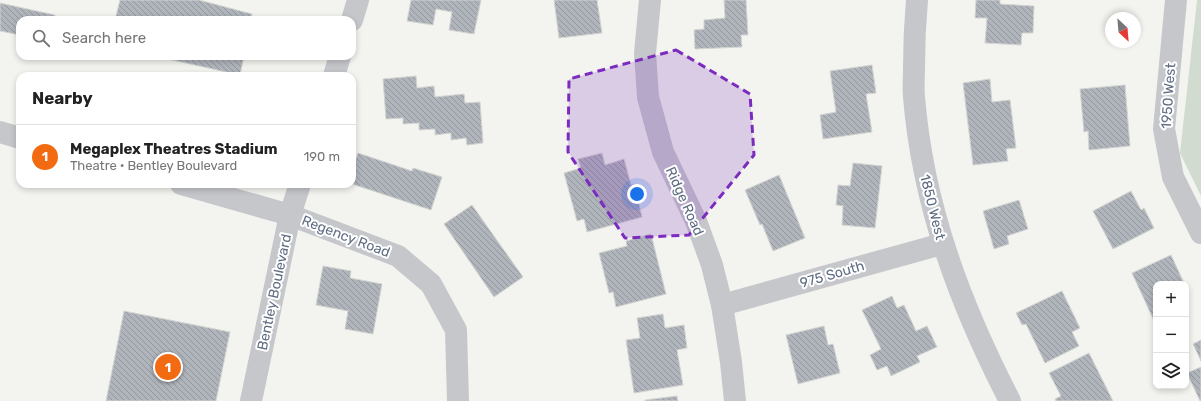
<!DOCTYPE html>
<html lang="en">
<head>
<meta charset="utf-8">
<style>
  body { margin:0; font-family:Rubik,sans-serif; background:#f6f6f6; color:#222 }
  .controls { position:absolute; right:12px; bottom:12px; display:grid; overflow:hidden; border-radius:8px; box-shadow:0 2px 6px #0003 }
  .controls button { width:36px; height:36px; display:grid; place-items:center; padding:0; border:0; border-bottom:1px solid #e0e0e0; background:#fff; color:#222; font:20px sans-serif }
  .compass { position:absolute; left:1105px; top:12px; width:36px; height:36px; border-radius:50%; background:#fff; box-shadow:0 2px 6px #0003; rotate:154deg }
  .you { position:absolute; left:637px; top:194px; width:14px; height:14px; margin:-10px; border:3px solid #fff; border-radius:50%; background:#1a73e8; box-shadow:0 0 0 6px #1a73e833 }
  .badge { display:grid; place-items:center; width:26px; height:26px; border-radius:50%; background:#f26a11; color:#fff; font-size:13px; font-weight:700 }
  .pin { position:absolute; translate:-50% -50%; border:2px solid #fff; box-shadow:0 1px 4px #0006 }
  .list { margin:0; padding:0; list-style:none }
  h2 { display:flex; justify-content:space-between; align-items:center; height:52px; margin:0; padding:0 16px; font-size:17px }
  h2 small { font-size:13px; font-weight:400; color:#767676 }
  .list li { display:grid; grid-template-columns:26px 1fr auto; gap:12px; align-items:center; box-sizing:border-box; height:64px; padding:0 16px; border-top:1px solid #e0e0e0 }
  .list b { display:block; font-size:15px; white-space:nowrap }
  .list p { margin:0; font-size:13px; white-space:nowrap; color:#767676 }
  .list em { font-size:13px; font-style:normal; color:#767676 }
  .icon { flex:none; width:22px; height:22px; fill:none; stroke:currentColor; stroke-width:2; stroke-linecap:round; stroke-linejoin:round }
  .map { position:relative; flex:none; width:1201px; height:401px; overflow:hidden }
  .search { position:absolute; background:#fff; box-shadow:0 2px 6px #0003; left:16px; top:16px; width:340px; height:44px; display:flex; align-items:center; gap:10px; box-sizing:border-box; padding:0 14px; border-radius:12px; color:#767676; font-size:15px }
  .panel { position:absolute; background:#fff; box-shadow:0 2px 6px #0003; left:16px; top:72px; width:340px; height:116px; border-radius:12px }
  .map>svg:first-child { display:block }
</style>
</head>
<body>
<div class="map">
<svg width="1201" height="401" viewBox="0 0 1201 401">
  <defs>
    <pattern id="building-back-hatch" width="6" height="6" patternUnits="userSpaceOnUse"><rect width="6" height="6" fill="#b0b5bc"/><path d="M-1 5l2 2M0 0l6 6M5-1l2 2" fill="none" stroke="#93979e"/></pattern>
  </defs>
  <rect width="100%" height="100%" fill="#f3f4ef"/>
  <path fill="#d2dbd0" d="M1197,0H1201V196L1180,153Z"/>
  <g fill="url(#building-back-hatch)" stroke="#d4d5d2">
    <path d="M120,0H199L252,14L251,20H115Z"/>
    <path d="M411,0H481L474,34L449,30L452,12L436,9L433,25L407,21Z"/>
    <path d="M554,0H597L602,33L559,38Z"/>
    <path d="M724,0H746L748,35H741L742,47L695,49L694,30L704,29V20L725,18Z"/>
    <path d="M976,0H1000V4L1034,6L1033,33H1022L1021,45L985,43L987,18H975Z"/>
    <path d="M0,3L55,15L54,20H20V35L0,31Z"/>
    <path d="M154,56H244L240,75Z"/>
    <path d="M872,65L876,93L866,94L872,132L823,139L820,115L836,112L830,71Z"/>
    <path d="M416,76L417,88L434,86L435,97L464,94L465,103L480,102L483,143L467,145L466,138L451,140V133L435,135V129L419,130V123L403,124V118L386,119L383,79Z"/>
    <path d="M990,79L992,102L1010,100L1016,148L1006,149L1008,161L973,165L963,83Z"/>
    <path d="M1125,85L1130,146L1089,150L1088,131L1084,132L1080,89Z"/>
    <path d="M358,153L412,171L413,168L442,177L431,210L352,184V170Z"/>
    <path d="M602,153L605,165L624,159L631,185L634,184L642,217L587,232L584,219L577,221L564,173L581,168L578,159Z"/>
    <path d="M853,163L882,166L875,228L842,225L843,206L836,205L838,185L850,186Z"/>
    <path d="M779,175L805,238L773,251L762,224L760,225L745,190Z"/>
    <path d="M1131,191L1141,210L1144,208L1154,228L1113,249L1093,211Z"/>
    <path d="M1019,200L1028,229L1007,236L1009,244L994,249L983,211Z"/>
    <path d="M472,205L523,277L494,297L444,224Z"/>
    <path d="M651,234L666,294L616,307L613,292L609,293L599,253L627,246L626,241Z"/>
    <path d="M1171,255L1184,283L1181,284H1156V325L1132,273Z"/>
    <path d="M323,266L351,271L350,278L382,284L373,334L345,329L348,311L316,305Z"/>
    <path d="M1062,291L1080,328L1072,332L1079,346L1045,363L1026,324L1022,325L1016,313Z"/>
    <path d="M892,296L897,308L904,305L916,331L927,326L937,347L917,356L920,362L891,376L887,366L877,370L870,355L881,349L862,310Z"/>
    <path d="M124,311L230,332L216,401H106Z"/>
    <path d="M663,314L665,328L684,325L687,348L677,350L683,385L634,393L626,340L640,338L637,318Z"/>
    <path d="M824,326L828,345L833,344L840,373L798,384L786,335Z"/>
    <path d="M1201,340V361L1193,344Z"/>
    <path d="M1089,353L1113,401H1056L1055,399L1061,396L1049,373Z"/>
    <path d="M1201,367V401H1200L1187,373Z"/>
    <path d="M677,396L678,401H645V400Z"/>
  </g>
  <g fill="none" stroke-linecap="round" stroke-linejoin="round">
    <g stroke="#c5c7cb" stroke-width="22">
      <path d="M650,0L645,53L648,97L663,152L696,221L712,265L722,305L731,362L735,401"/>
      <path d="M917,0C915,22 914,44 914,67C914,77 913,87 914,97C923,206 960,304 1010,401"/>
      <path d="M1176,0L1164,129L1173,177L1201,233"/>
      <path d="M352,20L358,0"/>
      <path d="M334,76L340,56"/>
      <path d="M0,132L20,138"/>
      <path d="M181,184L290,215L398,256L431,284L456,330L458,401"/>
      <path d="M722,305L942,244"/>
      <path d="M251,401L290,215L300,184"/>
    </g>
  </g>
  <path fill="#7b2cbf" fill-opacity="0.2" stroke="#7b2cbf" stroke-width="3" stroke-dasharray="8 5" stroke-linejoin="round" d="M676,50L750,94L754,155L689,235L625,238L568,152L569,79Z"/>
  <g text-anchor="middle" stroke-width="4" stroke-linejoin="round" paint-order="stroke">
    <g font-size="14" fill="#606e83" stroke="#fff">
      <text transform="translate(1168 96) rotate(-86)" y="5">1950 West</text>
      <text transform="translate(685 201) rotate(66)" y="5">Ridge Road</text>
      <text transform="translate(933 207) rotate(76)" y="5">1850 West</text>
      <text transform="translate(346 236) rotate(21)" y="5">Regency Road</text>
      <text transform="translate(832 274) rotate(-16)" y="5">975 South</text>
      <text transform="translate(274 292) rotate(-78)" y="5">Bentley Boulevard</text>
    </g>
  </g>
</svg>
<div class="controls">
<button>+</button>
<button>−</button>
<button><svg class="icon" aria-label="layers" viewBox="0 0 24 24"><path d="M12 4l9 5-9 5-9-5zM3 14l9 5 9-5"/></svg></button>
</div>
<svg class="compass" viewBox="-18 -18 36 36"><path d="M0-13l5 13h-10z" fill="#e53935"/><path d="M0 13l5-13h-10z" fill="#767676"/></svg>
<div class="you"></div>
<div class="pin badge" style="left:168px;top:367px">1</div>
<div class="search"><svg class="icon" aria-label="search" viewBox="0 0 24 24"><circle cx="10" cy="10" r="6"/><path d="M15 15l6 6"/></svg>Search here</div>
<section class="panel">
<h2>Nearby<small></small></h2>
<ul class="list">
<li><span class="badge">1</span><div><b>Megaplex Theatres Stadium</b><p>Theatre · Bentley Boulevard</p></div><em>190 m</em></li>
</ul>
</section>
</div>
</body>
</html>
